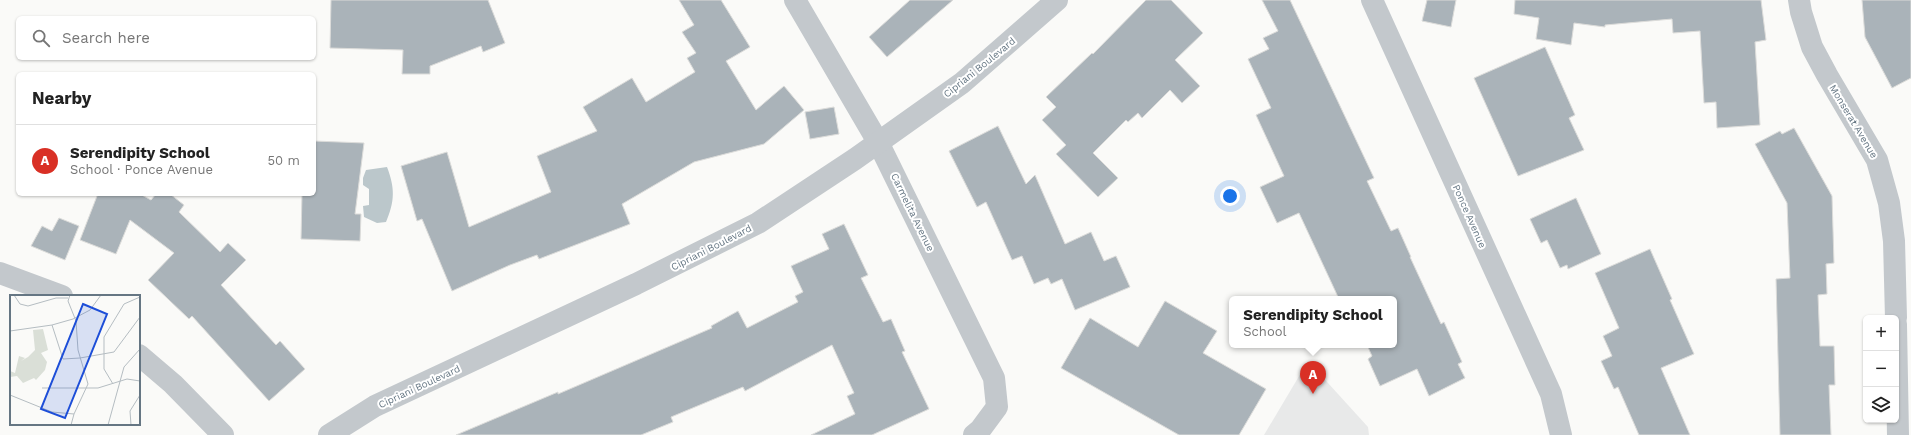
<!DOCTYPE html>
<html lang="en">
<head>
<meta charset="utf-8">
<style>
  body { margin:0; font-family:"Work Sans",sans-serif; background:#f6f6f6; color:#222 }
  .controls { position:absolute; right:12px; bottom:12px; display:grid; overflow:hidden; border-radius:6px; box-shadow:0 1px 3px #0004 }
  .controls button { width:36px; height:36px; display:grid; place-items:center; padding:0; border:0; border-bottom:1px solid #e0e0e0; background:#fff; color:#222; font:20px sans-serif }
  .you { position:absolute; left:1230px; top:196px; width:14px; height:14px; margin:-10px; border:3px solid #fff; border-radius:50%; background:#1a73e8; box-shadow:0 0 0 6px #1a73e833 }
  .badge { display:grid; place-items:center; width:26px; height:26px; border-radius:50%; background:#d93025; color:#fff; font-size:13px; font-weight:700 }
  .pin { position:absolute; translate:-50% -33px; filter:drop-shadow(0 1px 2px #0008) }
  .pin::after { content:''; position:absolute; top:21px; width:14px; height:12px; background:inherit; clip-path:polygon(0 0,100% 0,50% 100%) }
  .popup { position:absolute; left:1229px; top:296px; width:168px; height:52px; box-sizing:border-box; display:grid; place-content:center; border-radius:6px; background:#fff; filter:drop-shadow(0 1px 3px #0005); font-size:13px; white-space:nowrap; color:#767676 }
  .popup b { font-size:15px; color:#222 }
  .popup::after { content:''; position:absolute; left:50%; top:100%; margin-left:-8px; border:8px solid transparent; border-top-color:#fff }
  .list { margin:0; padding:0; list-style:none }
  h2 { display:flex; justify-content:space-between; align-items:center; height:52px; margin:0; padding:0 16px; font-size:17px }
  h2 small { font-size:13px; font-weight:400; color:#767676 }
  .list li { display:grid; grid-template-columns:26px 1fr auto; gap:12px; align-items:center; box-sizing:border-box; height:72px; padding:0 16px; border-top:1px solid #e0e0e0 }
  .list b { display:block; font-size:15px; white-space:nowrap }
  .list p { margin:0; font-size:13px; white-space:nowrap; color:#767676 }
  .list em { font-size:13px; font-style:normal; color:#767676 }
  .icon { flex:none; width:22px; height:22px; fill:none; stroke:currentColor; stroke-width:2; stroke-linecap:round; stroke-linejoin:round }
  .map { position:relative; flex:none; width:1911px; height:435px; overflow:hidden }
  .search { position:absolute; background:#fff; box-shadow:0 1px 3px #0004; left:16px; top:16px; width:300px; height:44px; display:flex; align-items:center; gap:10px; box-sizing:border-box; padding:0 14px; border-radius:6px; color:#767676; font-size:15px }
  .panel { position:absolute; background:#fff; box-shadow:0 1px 3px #0004; left:16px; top:72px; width:300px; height:124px; border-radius:6px }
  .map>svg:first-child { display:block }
</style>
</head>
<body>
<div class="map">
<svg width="1911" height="435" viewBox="0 0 1911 435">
  <rect width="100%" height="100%" fill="#fafaf8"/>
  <path fill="#e8e9e9" d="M1308,361L1368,427L1369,435H1264Z"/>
  <path fill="#bbc7cb" d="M387,167C395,188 395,201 386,222L377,223L364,217L363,206L369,205V189L363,185V178L366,170Z"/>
  <g fill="#aab3b9" stroke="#dcdcda">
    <path d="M331,0H488L505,43L483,52L481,46L430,66V74H402L403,50L330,48Z"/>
    <path d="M679,0H721L750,47L726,61L756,110L784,86L804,110L764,144L694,162L622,204L630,224L539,259L537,255L510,265L452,291L422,219L417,221L401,166L447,152L469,227L551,192L537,156L597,131L583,107L632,78L646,102L695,72L687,58L696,53L682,32L694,25Z"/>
    <path d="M910,0H953L887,57L869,37Z"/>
    <path d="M1146,0H1171L1203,33L1175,60L1200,86L1182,103L1170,90L1142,118L1138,113L1128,122L1126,120L1093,153L1118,178L1098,197L1056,154L1066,145L1042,120L1056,107L1046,97L1092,53L1093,54Z"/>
    <path d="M1262,0H1290L1374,178L1367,181L1391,231L1398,228L1411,257H1410L1441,324L1444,322L1462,362L1458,364L1465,378L1429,396L1417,369L1380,386L1368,359L1372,356L1367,345H1394V299H1339L1299,213L1277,223L1260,187L1284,176L1256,115L1271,108L1248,59L1269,49L1263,38L1278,31Z"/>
    <path d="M1427,0H1456L1451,27L1422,21Z"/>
    <path d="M1515,0H1761L1766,40L1755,42L1760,125L1717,128L1716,102L1704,103L1700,31L1673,33L1672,19L1605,25V27L1574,23L1571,45L1536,39L1539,18L1514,14Z"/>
    <path d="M1862,0H1911V78L1892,88L1865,37Z"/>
    <path d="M1545,47L1575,115L1569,118L1584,150L1518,176L1474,78Z"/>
    <path d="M834,107L839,134L810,139L805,112Z"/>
    <path d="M998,126L1026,184L1035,175L1065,244L1091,232L1104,261L1116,256L1130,287L1075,310L1062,279L1051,284L1048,278L1034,284L1022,256L1012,260L986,202L977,207L949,151Z"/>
    <path d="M1794,128L1832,196L1834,263L1826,264L1827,294L1818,295L1820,346H1834L1835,385H1829L1831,435H1780L1776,279L1790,278L1787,203L1755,144L1780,131L1782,134Z"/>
    <path d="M314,141L364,143L355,214H361L360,241L301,239L302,194H314Z"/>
    <path d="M95,194H140L151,200L156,194H170L184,205L179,212L220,252L228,243L246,260L221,285L276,345L280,341L305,369L269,401L192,316L189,319L148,280L174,253L130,220L116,254L80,240L97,196Z"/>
    <path d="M1576,198L1601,254L1568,269L1567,265L1560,268L1547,240L1541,243L1530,219Z"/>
    <path d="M59,218L79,226L65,260L31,246L42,226L52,231Z"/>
    <path d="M844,224L868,275L861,278L883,322L891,319L905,351L902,352L929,409L872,435H811L855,414L847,396L854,393L832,345L745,391L743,387L671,417L673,422L641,435H456L558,392V394L712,328L711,326L738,311L747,328L798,302L795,296L803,292L791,266L829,249L822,234Z"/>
    <path d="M1650,249L1672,299L1670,300L1694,354L1661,368L1690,435H1639L1618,387L1614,389L1601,361L1612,356L1603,336L1619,328L1595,273Z"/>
    <path d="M1165,301L1217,331L1203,353L1266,389L1239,435H1179L1061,368L1090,318L1138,347Z"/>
  </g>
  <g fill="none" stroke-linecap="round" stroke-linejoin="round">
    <g stroke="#c3c8cc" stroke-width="22">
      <path d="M795,0L878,142L994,378L997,407L980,430L974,435"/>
      <path d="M1372,0L1551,394L1561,435"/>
      <path d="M1799,0L1801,12L1812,47L1827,75L1877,160L1889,203L1894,241L1896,318"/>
      <path d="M0,273L62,296"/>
      <path d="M1896,325L1898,435"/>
      <path d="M139,355L173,384L223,435"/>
      <path d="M329,435L375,406L636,284L758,223L855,159L962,83L1057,0"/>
    </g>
  </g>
  <g text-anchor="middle" stroke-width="4" stroke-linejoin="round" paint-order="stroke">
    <g font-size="10" fill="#657683" stroke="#fff">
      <text transform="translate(979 67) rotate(-39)" y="4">Cipriani Boulevard</text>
      <text transform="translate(1854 121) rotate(59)" y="4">Monserat Avenue</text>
      <text transform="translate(913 212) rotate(64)" y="4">Carmelita Avenue</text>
      <text transform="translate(1470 216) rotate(66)" y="4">Ponce Avenue</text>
      <text transform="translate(711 247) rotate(-27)" y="4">Cipriani Boulevard</text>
      <text transform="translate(419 386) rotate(-25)" y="4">Cipriani Boulevard</text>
    </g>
  </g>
  <g transform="translate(10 295)">
    <rect width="130" height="130" fill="#fafaf8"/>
    <path d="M33,34L38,55L31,58L37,67L35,75L26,85L24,83L13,88L7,81L0,82V76L5,78L9,61L15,63L11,66L18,62L25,55L23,35Z" fill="#dadfd7"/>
    <path fill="none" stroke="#b5bdc2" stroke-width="1" d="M4,0L10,9L18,11L46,3H58M60,0L58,6L66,26L68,55L78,89L64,119L61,130M42,30L53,64L70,63L104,57L130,22M0,36L42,30L63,24L80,15L91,0M103,89L94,74V42L114,9L130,2M32,93H88L117,84L130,86M0,100L42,117L64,119M98,130L114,72L130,54M121,130L120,116L130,100"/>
    <path fill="#1d4ed8" fill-opacity="0.15" stroke="#1d4ed8" stroke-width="2" d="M73,9L97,19L55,123L31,114Z"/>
    <rect width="130" height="130" fill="none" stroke="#657683" stroke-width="2"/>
  </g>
</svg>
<div class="controls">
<button>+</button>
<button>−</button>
<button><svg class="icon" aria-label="layers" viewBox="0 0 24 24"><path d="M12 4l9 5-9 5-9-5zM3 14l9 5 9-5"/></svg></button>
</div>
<div class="you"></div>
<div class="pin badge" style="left:1313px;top:394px">A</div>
<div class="popup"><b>Serendipity School</b>School</div>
<div class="search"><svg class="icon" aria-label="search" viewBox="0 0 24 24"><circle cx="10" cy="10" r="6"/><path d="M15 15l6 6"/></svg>Search here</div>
<section class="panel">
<h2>Nearby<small></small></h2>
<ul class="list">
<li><span class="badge">A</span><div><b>Serendipity School</b><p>School · Ponce Avenue</p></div><em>50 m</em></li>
</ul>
</section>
</div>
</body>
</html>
